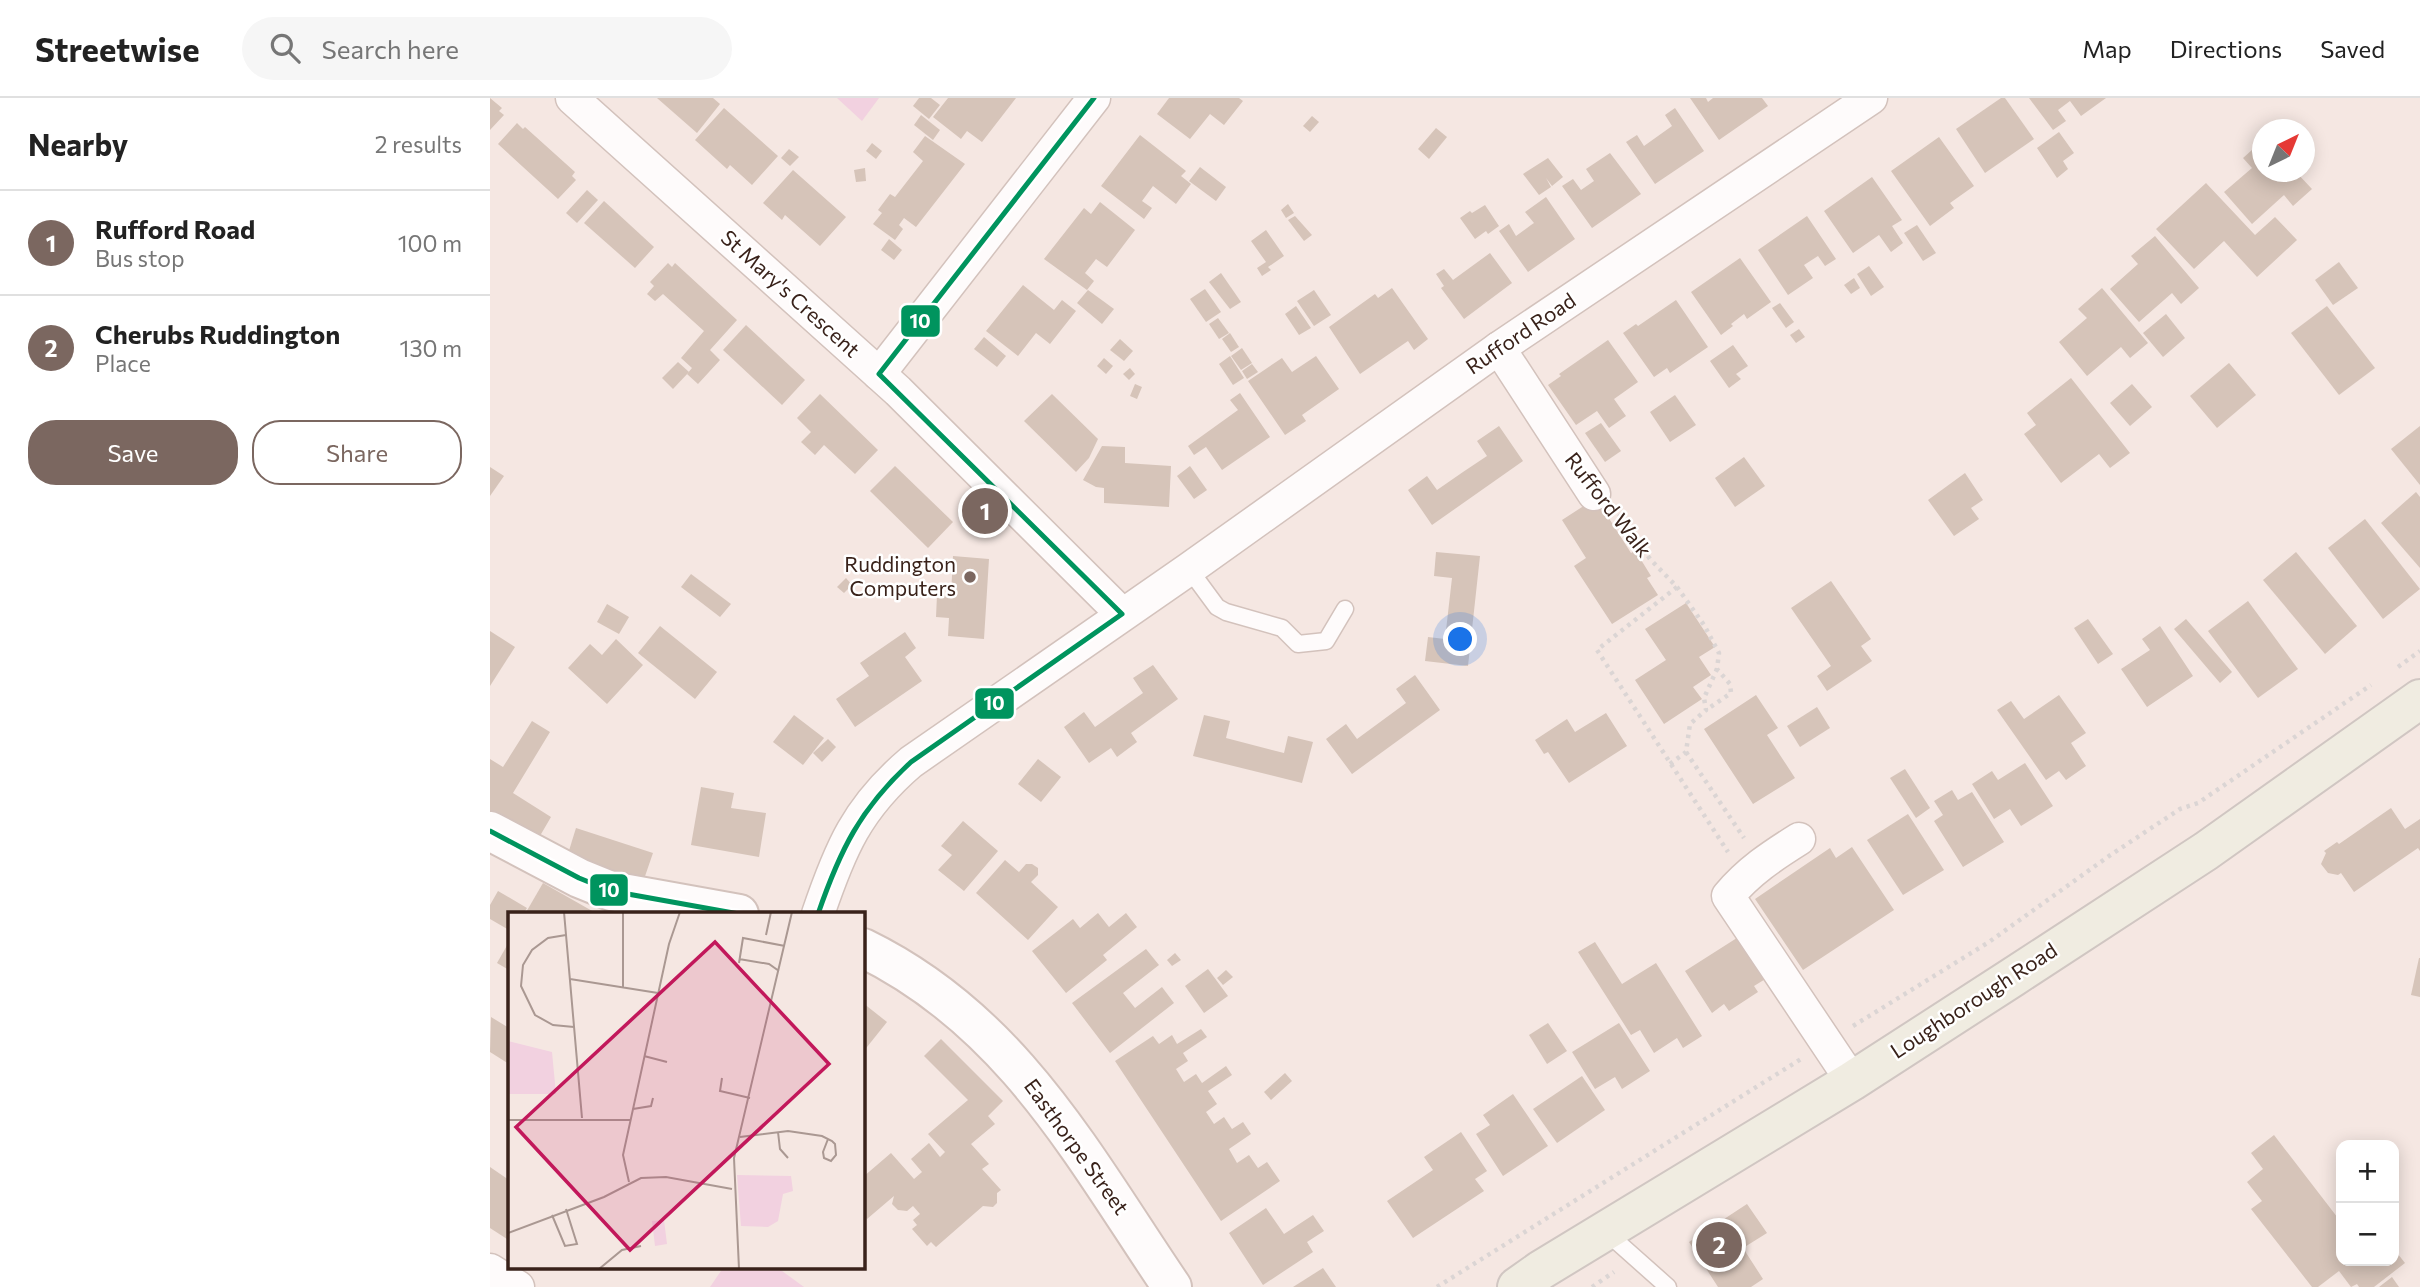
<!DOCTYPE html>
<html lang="en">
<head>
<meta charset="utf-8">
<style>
  body { margin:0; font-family:Commissioner,sans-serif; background:#f6f6f6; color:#222 }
  .controls { position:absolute; right:21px; bottom:21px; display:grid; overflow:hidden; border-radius:14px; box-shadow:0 4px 18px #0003 }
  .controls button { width:63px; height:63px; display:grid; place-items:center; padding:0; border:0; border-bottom:2px solid #e0e0e0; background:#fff; color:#222; font:35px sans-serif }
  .compass { position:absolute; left:1762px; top:21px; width:63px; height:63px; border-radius:50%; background:#fff; box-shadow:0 4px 18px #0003; rotate:43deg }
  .you { position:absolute; left:971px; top:542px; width:24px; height:24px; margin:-18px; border:5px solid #fff; border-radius:50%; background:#1a73e8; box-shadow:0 0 0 10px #1a73e833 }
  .badge { display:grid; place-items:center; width:46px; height:46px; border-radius:50%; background:#7b6760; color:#fff; font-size:23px; font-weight:700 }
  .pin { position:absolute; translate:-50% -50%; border:4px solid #fff; box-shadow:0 2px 7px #0006 }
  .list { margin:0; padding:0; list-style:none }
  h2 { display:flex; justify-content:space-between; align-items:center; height:91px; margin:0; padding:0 28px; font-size:30px }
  h2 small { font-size:23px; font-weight:400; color:#767676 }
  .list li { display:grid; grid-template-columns:46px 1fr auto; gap:21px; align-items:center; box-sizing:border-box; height:105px; padding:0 28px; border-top:2px solid #e0e0e0 }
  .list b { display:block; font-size:26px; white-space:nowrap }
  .list p { margin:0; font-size:23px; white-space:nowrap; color:#767676 }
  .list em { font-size:23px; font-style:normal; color:#767676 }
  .actions { display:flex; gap:14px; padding:21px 28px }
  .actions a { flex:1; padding:16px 0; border:2px solid #7b6760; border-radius:28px; text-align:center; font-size:24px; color:#7b6760 }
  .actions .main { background:#7b6760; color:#fff }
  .icon { flex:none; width:38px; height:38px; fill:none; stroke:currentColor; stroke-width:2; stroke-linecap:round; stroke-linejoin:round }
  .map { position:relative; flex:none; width:1930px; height:1189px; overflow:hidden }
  header { display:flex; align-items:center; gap:42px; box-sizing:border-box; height:98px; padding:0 35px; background:#fff; border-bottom:2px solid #e0e0e0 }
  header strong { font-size:33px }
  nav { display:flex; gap:38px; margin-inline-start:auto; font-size:24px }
  .search { width:490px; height:63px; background:#f6f6f6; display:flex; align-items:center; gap:18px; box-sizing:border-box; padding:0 24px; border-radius:38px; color:#767676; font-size:26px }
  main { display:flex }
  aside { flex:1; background:#fff }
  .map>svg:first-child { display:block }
</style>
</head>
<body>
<header>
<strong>Streetwise</strong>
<div class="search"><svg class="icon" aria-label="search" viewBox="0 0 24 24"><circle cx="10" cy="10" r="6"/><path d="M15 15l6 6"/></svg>Search here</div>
<nav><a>Map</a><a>Directions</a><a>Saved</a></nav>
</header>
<main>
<aside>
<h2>Nearby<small>2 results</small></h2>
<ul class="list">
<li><span class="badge">1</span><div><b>Rufford Road</b><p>Bus stop</p></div><em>100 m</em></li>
<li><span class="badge">2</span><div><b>Cherubs Ruddington</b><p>Place</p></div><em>130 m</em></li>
</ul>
<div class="actions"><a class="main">Save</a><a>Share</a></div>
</aside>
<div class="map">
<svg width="1930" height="1189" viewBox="0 0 1930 1189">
  <rect width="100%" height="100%" fill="#f5e7e2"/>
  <g fill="#f2d1e0">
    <path d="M347,0H389L372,23Z"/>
    <path d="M233,1170H288L314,1189H220Z"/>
  </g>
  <g fill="#d6c4b9">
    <path d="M0,0L12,10L9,13L14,17L0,32Z"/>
    <path d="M167,0H223L230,6L207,35Z"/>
    <path d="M429,0H441L450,7L439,21L423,8Z"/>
    <path d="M458,0H526L492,44L477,33L471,41L443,19Z"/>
    <path d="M679,0H749L753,3L734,27L720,16L700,41L667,16Z"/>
    <path d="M1200,0H1216L1218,4L1223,0H1272L1278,8L1229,42Z"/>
    <path d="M1511,0H1515L1544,41L1495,75L1466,31Z"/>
    <path d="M1539,0H1616L1591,18L1580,3L1568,12L1576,23L1563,32Z"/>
    <path d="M234,10L288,58L262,87L240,67L237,71L205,42Z"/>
    <path d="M1185,10L1214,53L1165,86L1136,44L1147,37L1154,48L1182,28L1175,17Z"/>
    <path d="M431,17L450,32L443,42L424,27Z"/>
    <path d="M822,18L829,24L820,34L813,28Z"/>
    <path d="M27,25L33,31L35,29L85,74L82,78L86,82L68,101L8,46Z"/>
    <path d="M946,30L957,39L939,61L928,51Z"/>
    <path d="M1569,34L1584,55L1573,63L1578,71L1567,80L1547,50Z"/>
    <path d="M650,37L696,73L691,78L701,86L686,106L663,88L652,103L662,110L654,121L611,88Z"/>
    <path d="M435,38L475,66L426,129L414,120L409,127L413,131L405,142L383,126L392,115L388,112L400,96L405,99L433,63L423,54Z"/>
    <path d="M1449,39L1484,88L1460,105L1464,110L1440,128L1401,73Z"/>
    <path d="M1772,43V74H1806L1822,91L1803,108L1794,97L1762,126L1734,94L1762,70L1753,60Z"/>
    <path d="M382,45L392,53L386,61L376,53Z"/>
    <path d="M299,51L309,59L300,68L291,60Z"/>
    <path d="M1120,55L1151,96L1102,130L1072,88L1083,81L1091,92L1104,83L1096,71Z"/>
    <path d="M1058,60L1073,79L1062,88L1056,80L1061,89L1049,97L1033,76Z"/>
    <path d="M710,69L736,89L726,103L699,83Z"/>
    <path d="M375,70L376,83L366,84L364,72Z"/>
    <path d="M303,72L356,119L330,148L295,117L292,122L273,105Z"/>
    <path d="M1382,79L1412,122L1402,128L1413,145L1401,154L1389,137L1363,155L1334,113Z"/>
    <path d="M1716,85L1765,137L1785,119L1807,142L1767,179L1734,143L1704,171L1666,131Z"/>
    <path d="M97,92L108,102L87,125L76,115Z"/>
    <path d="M1056,99L1085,141L1038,174L1009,133L1019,126L1026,138L1041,127L1044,125L1035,114Z"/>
    <path d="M114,103L164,149L145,170L94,125Z"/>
    <path d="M610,104L645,132L617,169L606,161L595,175L604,183L597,192L554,161L594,110L601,116Z"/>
    <path d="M798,106L804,115L796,120L791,112Z"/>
    <path d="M995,107L1009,128L998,136L996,133L985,141L970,120L980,113L982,115Z"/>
    <path d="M805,118L822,137L814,143L798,122Z"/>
    <path d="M1317,118L1346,161L1335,168L1328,158L1314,167L1323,180L1298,197L1268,152Z"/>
    <path d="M1427,127L1446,155L1433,163L1414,135Z"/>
    <path d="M776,132L794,158L778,169L781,172L772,178L767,170L776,164L761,143Z"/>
    <path d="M1665,138L1709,190L1691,206L1682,195L1649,224L1620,191L1648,166L1641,158Z"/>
    <path d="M399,141L412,152L404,162L391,152Z"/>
    <path d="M1000,155L1022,185L974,221L951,190L954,188L946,176L954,171L963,182Z"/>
    <path d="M1250,160L1281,204L1257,221L1254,216L1241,226L1243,228L1231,237L1201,194Z"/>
    <path d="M1849,164L1868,190L1843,207L1825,182Z"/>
    <path d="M178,165L182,169L185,165L247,222L220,252L230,262L208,286L197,276L202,270L191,260L214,233L173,196L165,203L157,196L164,188L160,184Z"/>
    <path d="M1379,168L1394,189L1381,198L1367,176Z"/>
    <path d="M731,175L751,204L740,211L719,184Z"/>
    <path d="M1364,180L1370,190L1361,196L1354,187Z"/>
    <path d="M533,187L564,212L572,202L586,213L560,246L546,235L528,258L496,233Z"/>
    <path d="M902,190L938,241L924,252L918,243L870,276L839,229L885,196L888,200Z"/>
    <path d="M1612,190L1658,245L1640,260L1631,249L1597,278L1569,244L1597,220L1588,211Z"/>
    <path d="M715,191L731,214L716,224L700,201Z"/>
    <path d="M598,192L624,211L612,226L587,205Z"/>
    <path d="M824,192L841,217L824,228L807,203Z"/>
    <path d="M1186,202L1218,249L1180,275L1177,270L1164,279L1133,235L1146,226L1148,228Z"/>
    <path d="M1290,205L1304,224L1296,230L1282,210Z"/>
    <path d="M806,208L821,230L809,237L795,216Z"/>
    <path d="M1837,208L1885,270L1849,297L1801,235Z"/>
    <path d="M1676,216L1695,240L1673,259L1653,235Z"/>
    <path d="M728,220L739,235L729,241L719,226Z"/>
    <path d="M256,227L315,282L292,307L233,252Z"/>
    <path d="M1309,231L1315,239L1306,245L1300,237Z"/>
    <path d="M740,235L749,249L741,254L732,241Z"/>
    <path d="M494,239L516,258L507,269L484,251Z"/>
    <path d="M630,241L643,253L634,263L620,252Z"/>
    <path d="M1118,242L1148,284L1124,301L1136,318L1119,330L1107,313L1086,327L1058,287L1071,278L1069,276Z"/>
    <path d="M1243,247L1258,268L1246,276L1251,281L1239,290L1220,263Z"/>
    <path d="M752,250L762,265L751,272L741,258Z"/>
    <path d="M740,258L754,280L743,287L729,266Z"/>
    <path d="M826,258L849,291L812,317L816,323L795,337L758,283L792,260L802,274Z"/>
    <path d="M614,260L623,268L616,276L607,268Z"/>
    <path d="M188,264L199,274L183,291L172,280Z"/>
    <path d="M1739,265L1766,297L1727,330L1700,298Z"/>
    <path d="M762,266L768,274L757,281L752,273Z"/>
    <path d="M640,270L645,276L639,282L633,276Z"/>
    <path d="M1581,280L1640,355L1620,370L1609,356L1571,385L1534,336L1546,327L1537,315Z"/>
    <path d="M645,286L652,289L647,301L640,298Z"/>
    <path d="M1642,286L1662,309L1640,328L1620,305Z"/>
    <path d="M750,295L780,339L732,372L716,349L704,357L698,348L748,312L740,302Z"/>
    <path d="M330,296L388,352L365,376L334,347L325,357L311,344L321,334L307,320Z"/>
    <path d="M562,296L608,341L599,360L586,374L534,323Z"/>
    <path d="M1185,297L1206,327L1180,344L1160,314Z"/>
    <path d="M1111,325L1131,353L1115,364L1095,335Z"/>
    <path d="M1009,328L1033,363L942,427L918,392L937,378L947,392L973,374L997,358L987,343Z"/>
    <path d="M1930,328V387L1901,351Z"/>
    <path d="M612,348L635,349V365L681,368L679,409L614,405V390L606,389L593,382Z"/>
    <path d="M1254,359L1275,388L1245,409L1225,380Z"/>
    <path d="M405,368L463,424L438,450L380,393Z"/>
    <path d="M700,368L717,392L704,401L687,378Z"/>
    <path d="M0,369L14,378L0,398Z"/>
    <path d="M1475,375L1493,402L1481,410L1489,421L1464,438L1438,402Z"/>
    <path d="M1926,394L1930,399V470L1891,425Z"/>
    <path d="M1106,400L1141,455L1145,453L1153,465L1161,478L1157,480L1168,497L1122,526L1084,468L1096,460L1072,422Z"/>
    <path d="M1875,421L1930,491L1893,521L1838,450Z"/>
    <path d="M946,454L990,458L978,568L935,563L938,539L955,541L962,480L944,478Z"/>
    <path d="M1806,454L1867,528L1835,556L1773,482Z"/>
    <path d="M463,458L499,461L494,541L458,538L459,520L446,519L447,497L461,498Z"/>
    <path d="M201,476L241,506L230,519L191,489Z"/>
    <path d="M356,480L362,487L354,495L347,489Z"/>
    <path d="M1341,483L1381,541L1371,548L1382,563L1337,593L1327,578L1341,568L1301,510Z"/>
    <path d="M1758,503L1808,571L1768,600L1718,533Z"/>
    <path d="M1196,505L1225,549L1209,559L1221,577L1203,589L1212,601L1174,626L1145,582L1176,562L1155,531Z"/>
    <path d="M117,506L139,519L129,536L107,524Z"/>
    <path d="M1598,521L1623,556L1608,566L1584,530Z"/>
    <path d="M1696,521L1742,574L1730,585L1684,531Z"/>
    <path d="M170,528L227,574L205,601L148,555Z"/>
    <path d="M1670,528L1703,578L1657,609L1631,571L1660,552L1652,541Z"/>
    <path d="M0,533L25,549L0,588Z"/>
    <path d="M415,534L426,550L415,559L432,583L365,629L346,601L379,578L370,565Z"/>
    <path d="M126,541L153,567L117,606L78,570L100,546L112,557Z"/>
    <path d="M663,567L688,601L641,635L647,644L627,659L621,650L599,665L574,629L594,614L605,629L653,595L643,580Z"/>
    <path d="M925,577L950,612L862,676L836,641L856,626L867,641L916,605L906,591Z"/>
    <path d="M1266,597L1288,630L1277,637L1305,680L1263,706L1214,631Z"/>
    <path d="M1569,597L1596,635L1581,645L1596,668L1576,682L1569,673L1556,682L1507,612L1521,603L1534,621Z"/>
    <path d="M1327,609L1340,630L1310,649L1297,628Z"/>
    <path d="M1116,615L1137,648L1079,685L1058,654L1054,656L1045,642L1077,621L1085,634Z"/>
    <path d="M304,617L334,640L313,667L283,644Z"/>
    <path d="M714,617L740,623L736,640L794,655L798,638L823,644L812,685L703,658Z"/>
    <path d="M42,623L60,634L23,695L61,719L47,743L0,714V661L13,669Z"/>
    <path d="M338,641L346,649L332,664L323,655Z"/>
    <path d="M548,661L571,679L551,704L528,686Z"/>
    <path d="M1535,665L1563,708L1531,728L1520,711L1504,721L1482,686L1502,673L1508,682Z"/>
    <path d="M1415,671L1440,710L1426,720L1400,680Z"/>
    <path d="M211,689L244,695L241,710L276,715L269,759L201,747Z"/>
    <path d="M1462,692L1468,702L1482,694L1514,744L1473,769L1444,723L1453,717L1444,703Z"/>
    <path d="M1901,710L1915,731L1930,721V753L1928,750L1864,794L1851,775L1848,777L1838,775L1831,766L1836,755L1834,753L1847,744L1849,746Z"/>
    <path d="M1418,716L1454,772L1413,797L1377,742Z"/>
    <path d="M473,723L508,753L474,793L448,772L462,757L451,748Z"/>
    <path d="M86,730L163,755L153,784L77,759Z"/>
    <path d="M1362,749L1404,812L1313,872L1265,801L1340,750L1346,760Z"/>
    <path d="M515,762L529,774L536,766H542L548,770V777L541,784L568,809L538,842L486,795Z"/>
    <path d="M53,785L104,814L102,816H35Z"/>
    <path d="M8,793L37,810L33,816H19V832L0,821V807Z"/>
    <path d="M608,815L619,829L636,815L647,829L613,857L617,862L576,895L542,853L583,821L590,830Z"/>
    <path d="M1250,838L1277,880L1264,888L1268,894L1239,913L1234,906L1222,915L1195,873Z"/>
    <path d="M19,844V872L7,865Z"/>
    <path d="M1105,844L1132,886L1166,865L1212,938L1193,950L1187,940L1164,955L1150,932L1141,937L1088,854Z"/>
    <path d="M656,851L669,867L633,895L645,910L672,889L684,905L620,955L582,905Z"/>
    <path d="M685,855L691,862L682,868L677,862Z"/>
    <path d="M1929,860H1930V899L1921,897Z"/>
    <path d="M718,871L738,898L714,915L695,888Z"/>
    <path d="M736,872L743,879L733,887L727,880Z"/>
    <path d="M373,905L397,924L373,954Z"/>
    <path d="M1,919L19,930V966L0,954Z"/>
    <path d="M1058,925L1077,953L1057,966L1039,937Z"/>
    <path d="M1129,925L1160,973L1132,991L1125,979L1105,991L1082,954Z"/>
    <path d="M711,931L717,939L693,955L698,963L686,971L694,984L706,976L712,985L736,968L742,977L718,993L727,1006L716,1014L724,1026L734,1019L742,1031L753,1024L761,1036L739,1051L747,1065L759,1057L768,1070L777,1064L790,1083L731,1123L625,963L663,938L669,946L682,937L687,946Z"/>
    <path d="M451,941L513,1003L498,1018L505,1026L481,1046L499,1066L492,1071L511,1092L507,1095V1105L503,1109L493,1108L446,1149L441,1144L437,1148L422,1131L427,1127L423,1122L430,1116L423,1108L417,1113L408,1112L402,1106L404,1098L377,1121L373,1116V1079L401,1055L424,1081L432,1074L421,1061L439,1045L450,1059L455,1054L438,1036L478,1002L434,958Z"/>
    <path d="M795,975L802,983L781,1002L774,994Z"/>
    <path d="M1092,978L1115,1012L1067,1045L1043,1011Z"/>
    <path d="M1023,996L1058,1048L1013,1078L986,1036L1000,1027L993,1017Z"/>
    <path d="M971,1034L997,1073L985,1081L994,1093L923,1140L897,1103L943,1072L934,1059Z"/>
    <path d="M1784,1037L1851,1124V1163H1904V1151L1915,1165L1884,1189H1869L1867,1186L1861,1189L1849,1173L1828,1189H1822L1761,1111L1772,1103L1757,1084L1773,1071L1761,1055Z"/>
    <path d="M0,1069L19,1082V1137L17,1141L0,1130Z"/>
    <path d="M1257,1106L1277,1135L1253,1150L1273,1181L1261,1189H1228L1199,1144Z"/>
    <path d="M776,1110L794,1136L823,1117L834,1133L817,1144L823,1154L773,1187L739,1135Z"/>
    <path d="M833,1170L846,1189H803Z"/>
    <path d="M1902,1179L1909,1189H1889Z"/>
  </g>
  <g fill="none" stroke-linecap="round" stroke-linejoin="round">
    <defs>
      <g id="service">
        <path d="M699,471L727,509L736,514L792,530L808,546L836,543L855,511"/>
        <path d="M1115,1133L1178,1189"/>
      </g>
      <g id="minor">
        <path d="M82,0L408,293L632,516"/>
        <path d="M1009,250L1104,396"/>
        <path d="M389,276L604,0"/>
        <path d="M1309,741C1282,758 1259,773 1238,798L1362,983"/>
        <path d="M328,816C350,751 367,710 421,664L699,471L1009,250L1381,0"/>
        <path d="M0,1172L28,1189"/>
      </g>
      <g id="tertiary">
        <path d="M0,733L89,780L121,793L249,816"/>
        <path d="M373,850C523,923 593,1058 682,1189"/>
      </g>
      <path id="primary" d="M1027,1189L1051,1172L1362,983L1523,879L1716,753L1930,601"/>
    </defs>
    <use href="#service" stroke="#d3c2bc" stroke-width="19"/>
    <use href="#minor" stroke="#d3c2bc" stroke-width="35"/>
    <use href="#tertiary" stroke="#d3c2bc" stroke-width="42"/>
    <use href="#primary" stroke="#d0c6c2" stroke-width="42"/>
    <g stroke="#dbd5d4" stroke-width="4.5" stroke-dasharray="3.5 5" stroke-linecap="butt">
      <path d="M1129,416L1160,461L1187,489L1214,527L1229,555L1227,571L1240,586L1241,595L1216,612"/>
      <path d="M1187,489L1107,552L1238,754"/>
      <path d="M1908,569L1930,553"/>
      <path d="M1196,654L1254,740"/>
      <path d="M1180,666L1196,654L1200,626L1216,612L1214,600L1227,571"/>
      <path d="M1363,928L1499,844L1619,758L1690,711L1708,705L1881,587"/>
      <path d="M947,1189L1311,961"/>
      <path d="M1102,1189L1124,1174"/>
    </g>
    <use href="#service" stroke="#fefbfb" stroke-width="16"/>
    <use href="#minor" stroke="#fefbfb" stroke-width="32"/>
    <use href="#tertiary" stroke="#fefbfb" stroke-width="38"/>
    <use href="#primary" stroke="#f0ece1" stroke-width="38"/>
    <defs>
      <g id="bus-1">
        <path d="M0,733L89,780L121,793L249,816"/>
        <path d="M328,816C350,752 370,711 421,664L632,516L389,276L604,0"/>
      </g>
    </defs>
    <use href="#bus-1" stroke="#fff" stroke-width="10"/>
    <use href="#bus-1" stroke="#00945e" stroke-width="5"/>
  </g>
  <circle fill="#7b6760" stroke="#fff" stroke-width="2.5" cx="480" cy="479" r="7"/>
  <g text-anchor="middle" stroke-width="5" stroke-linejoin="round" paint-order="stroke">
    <g font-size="21" fill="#39221a" stroke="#fff">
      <text transform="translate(300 196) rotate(42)" y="7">St Mary's Crescent</text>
      <text transform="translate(1031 236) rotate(-34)" y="7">Rufford Road</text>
      <text transform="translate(1118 407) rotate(52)" y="7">Rufford Walk</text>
      <text transform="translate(1484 903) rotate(-33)" y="7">Loughborough Road</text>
      <text transform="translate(586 1049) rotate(54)" y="7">Easthorpe Street</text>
    </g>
    <g font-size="21" fill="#39221a" stroke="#fff" text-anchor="end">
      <text x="466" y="474">Ruddington<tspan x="466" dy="24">Computers</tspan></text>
    </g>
  </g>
  <g transform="translate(18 814)">
    <rect width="357" height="357" fill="#f5e7e2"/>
    <path d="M0,129L44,140L48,182H0ZM229,263L283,264L285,279L275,282L270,309L260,315L233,314ZM156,308L159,332L147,334L144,309Z" fill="#f2d1e0"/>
    <path fill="none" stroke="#aa9892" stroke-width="2" d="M56,0L74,206M58,23L40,26L24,38L15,53L13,74L27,103L45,113L66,115M258,23L263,0M231,47L261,52L271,59M231,51L235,26L277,34M62,67L150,81M115,75V0M136,144L159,150M214,166L212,179L242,186M125,197L143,194L145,186M0,208H122M270,220L272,237L280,246M232,225L280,219L314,224L324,229L327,232L328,243L323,249L316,246L315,240L320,227M121,270L115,243L161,32L172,0M44,303L57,334L69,332L58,297M0,321L96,285L133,266L158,265L224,277M91,357L114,338L133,334M231,357L226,246L284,0"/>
    <path fill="#c2185b" fill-opacity="0.15" stroke="#c2185b" stroke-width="3.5" d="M207,30L321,152L122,338L8,215Z"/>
    <rect width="357" height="357" fill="none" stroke="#39221a" stroke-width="3.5"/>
  </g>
  <g stroke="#fff" stroke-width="2.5">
    <rect x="410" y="206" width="41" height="34" rx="7" fill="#00945e"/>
    <rect x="484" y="589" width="41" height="33" rx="7" fill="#00945e"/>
    <rect x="99" y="775" width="40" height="34" rx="7" fill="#00945e"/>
  </g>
  <g font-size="19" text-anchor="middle" font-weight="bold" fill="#fff">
    <text x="430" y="230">10</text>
    <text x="504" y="612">10</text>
    <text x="119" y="799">10</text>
  </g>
</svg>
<div class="controls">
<button>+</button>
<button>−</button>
</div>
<svg class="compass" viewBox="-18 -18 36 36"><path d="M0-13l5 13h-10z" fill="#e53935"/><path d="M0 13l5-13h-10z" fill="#767676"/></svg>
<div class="you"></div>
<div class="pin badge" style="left:495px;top:413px">1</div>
<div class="pin badge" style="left:1229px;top:1147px">2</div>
</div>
</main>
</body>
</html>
